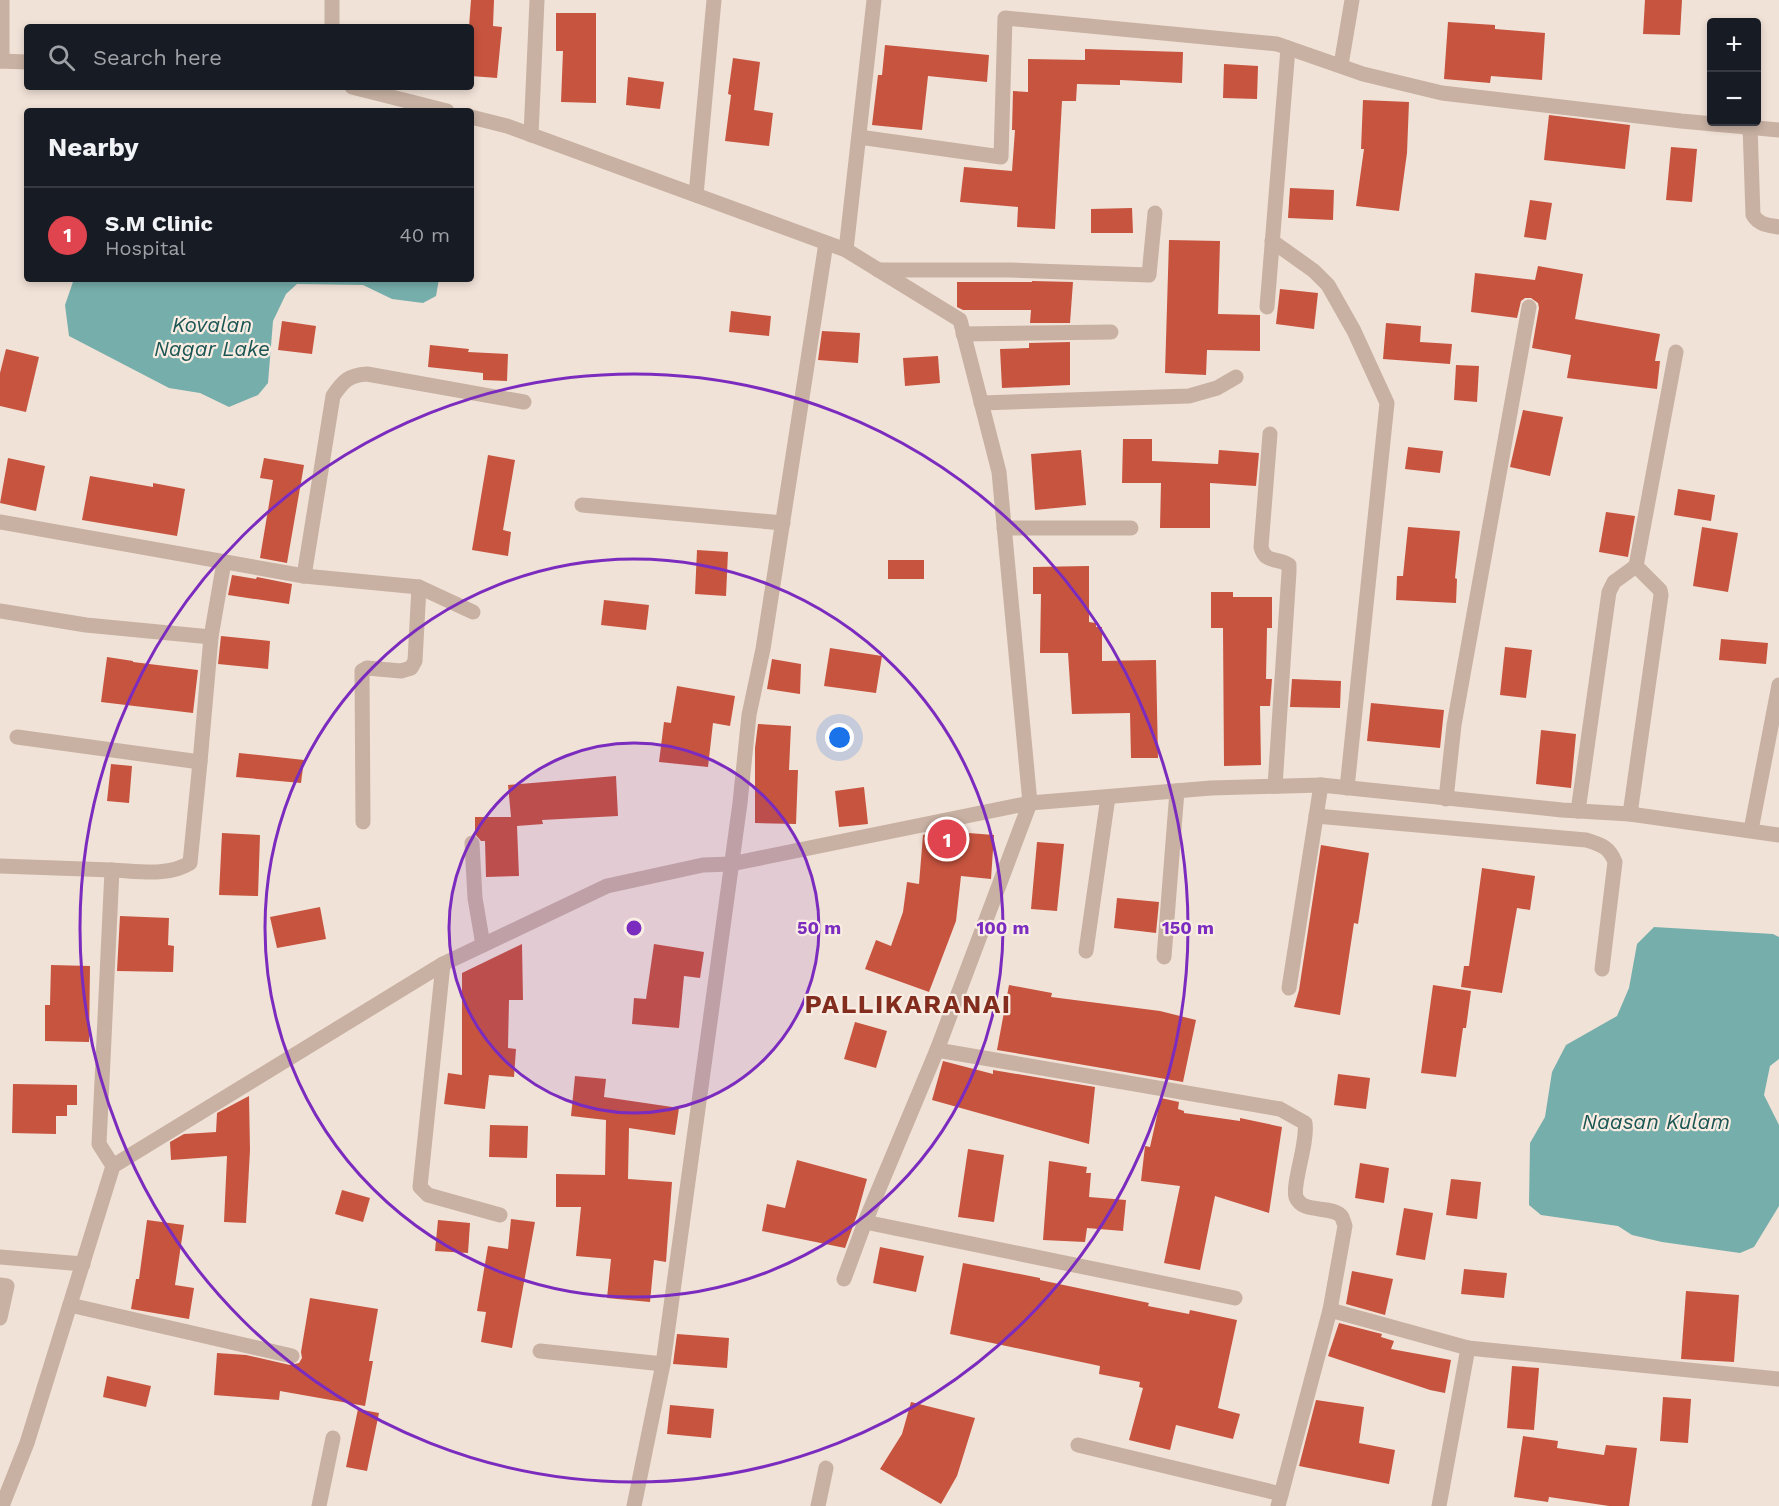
<!DOCTYPE html>
<html lang="en">
<head>
<meta charset="utf-8">
<style>
  body { margin:0; font-family:"Work Sans",sans-serif; background:#20242c; color:#f1f3f6 }
  .controls { position:absolute; right:18px; top:18px; display:grid; overflow:hidden; border-radius:6px; box-shadow:0 3px 9px #0003 }
  .controls button { width:54px; height:54px; display:grid; place-items:center; padding:0; border:0; border-bottom:2px solid #363941; background:#171b24; color:#f1f3f6; font:30px sans-serif }
  .you { position:absolute; left:840px; top:738px; width:21px; height:21px; margin:-15px; border:4px solid #fff; border-radius:50%; background:#1a73e8; box-shadow:0 0 0 9px #1a73e833 }
  .badge { display:grid; place-items:center; width:39px; height:39px; border-radius:50%; background:#d93025; color:#fff; font-size:20px; font-weight:700 }
  .pin { position:absolute; translate:-50% -50%; border:3px solid #fff; box-shadow:0 2px 6px #0006 }
  .list { margin:0; padding:0; list-style:none }
  h2 { display:flex; justify-content:space-between; align-items:center; height:78px; margin:0; padding:0 24px; font-size:26px }
  h2 small { font-size:20px; font-weight:400; color:#9ea1a6 }
  .list li { display:grid; grid-template-columns:39px 1fr auto; gap:18px; align-items:center; box-sizing:border-box; height:96px; padding:0 24px; border-top:2px solid #363941 }
  .list b { display:block; font-size:22px; white-space:nowrap }
  .list p { margin:0; font-size:20px; white-space:nowrap; color:#9ea1a6 }
  .list em { font-size:20px; font-style:normal; color:#9ea1a6 }
  .icon { flex:none; width:33px; height:33px; fill:none; stroke:currentColor; stroke-width:2; stroke-linecap:round; stroke-linejoin:round }
  .map { position:relative; flex:none; width:1779px; height:1506px; overflow:hidden }
  .search { position:absolute; background:#171b24; box-shadow:0 3px 9px #0003; left:24px; top:24px; width:450px; height:66px; display:flex; align-items:center; gap:15px; box-sizing:border-box; padding:0 21px; border-radius:6px; color:#9ea1a6; font-size:22px }
  .panel { position:absolute; background:#171b24; box-shadow:0 3px 9px #0003; left:24px; top:108px; width:450px; height:174px; border-radius:6px }
  .map>svg:first-child { display:block }
</style>
</head>
<body>
<div class="map">
<svg width="1779" height="1506" viewBox="0 0 1779 1506">
  <rect width="100%" height="100%" fill="#f1e2d7"/>
  <g fill="#76aeab">
    <path d="M74,279H439L436,296L423,303L392,299L363,285L297,284L286,294L273,321L268,383L258,395L229,407L200,393L169,388L69,336L65,305Z"/>
    <path d="M1654,927L1773,934L1779,937V1059L1770,1066L1764,1095L1779,1125V1206L1754,1247L1740,1253L1662,1242L1632,1235L1618,1226L1541,1215L1529,1205L1530,1143L1545,1117L1552,1072L1566,1045L1617,1016L1629,988L1637,944Z"/>
  </g>
  <g fill="#c7543f">
    <path d="M471,0H494L493,26L502,27L497,78L471,76V27H469Z"/>
    <path d="M1645,0H1682L1680,35L1643,34Z"/>
    <path d="M556,13H596V103L561,102L563,51H556Z"/>
    <path d="M1448,22L1495,25V29L1545,33L1542,80L1491,76L1490,83L1444,79Z"/>
    <path d="M885,45L989,55L987,82L928,76L922,130L872,125L878,75H882Z"/>
    <path d="M1085,49L1183,52L1182,83L1120,80V85L1077,84L1076,101H1062L1055,229L1017,227L1018,207L960,202L964,167L1012,171L1015,130H1012L1013,91L1028,92V59L1085,60Z"/>
    <path d="M733,58L760,62L754,110L773,113L769,146L725,141L731,95L728,94Z"/>
    <path d="M1224,64L1258,66L1257,99L1223,98Z"/>
    <path d="M628,77L664,82L660,109L626,105Z"/>
    <path d="M1363,100L1409,102L1407,153L1399,211L1356,206L1364,149H1361Z"/>
    <path d="M1549,115L1630,125L1625,169L1544,160Z"/>
    <path d="M1671,147L1697,149L1692,202L1666,200Z"/>
    <path d="M1290,188L1334,190L1333,220L1288,218Z"/>
    <path d="M1530,200L1552,203L1546,240L1524,237Z"/>
    <path d="M1132,208L1133,233H1091V209Z"/>
    <path d="M1169,240L1220,241L1218,314L1260,315V351L1207,350L1206,375L1165,373Z"/>
    <path d="M1538,266L1583,274L1575,319L1660,334L1655,361H1660L1657,389L1567,378L1571,355L1532,348L1539,308L1538,303L1531,298H1525L1521,301L1517,318L1471,312L1475,273L1535,280Z"/>
    <path d="M1032,281L1073,282L1070,323H1030L1031,310H963L957,307V282H1032Z"/>
    <path d="M1280,289L1318,293L1314,329L1276,324Z"/>
    <path d="M731,311L771,316L769,336L729,332Z"/>
    <path d="M282,321L316,326L312,354L278,350Z"/>
    <path d="M1386,323L1421,326L1420,342L1452,344L1450,364L1383,359Z"/>
    <path d="M822,331L860,333L858,363L818,360Z"/>
    <path d="M1070,342V385L1002,388L1000,349L1029,348V343Z"/>
    <path d="M430,345L469,349L468,352L508,354L507,381L483,380V373L428,367Z"/>
    <path d="M6,349L39,357L26,412L0,406V373Z"/>
    <path d="M938,356L940,383L905,386L903,358Z"/>
    <path d="M1456,365L1479,366L1477,402L1454,400Z"/>
    <path d="M1523,410L1563,417L1550,476L1510,467Z"/>
    <path d="M1123,439H1152V461L1218,464L1219,450L1259,453L1256,486L1210,483V528H1160L1161,483H1122Z"/>
    <path d="M1408,447L1443,451L1440,473L1405,469Z"/>
    <path d="M1081,450L1086,505L1035,510L1031,454Z"/>
    <path d="M488,455L515,460L503,530L511,532L508,556L472,550Z"/>
    <path d="M8,458L45,466L36,511L0,503Z"/>
    <path d="M264,458L304,465L287,563L260,558L273,480L260,478Z"/>
    <path d="M90,476L153,487V483L185,489L177,536L82,520Z"/>
    <path d="M1678,489L1715,495L1711,521L1674,515Z"/>
    <path d="M1606,512L1635,516L1628,557L1599,552Z"/>
    <path d="M1408,527L1460,531L1455,578L1457,579L1456,603L1396,600L1397,576H1403Z"/>
    <path d="M1702,527L1738,533L1728,592L1693,586Z"/>
    <path d="M697,550L728,552L726,596L695,594Z"/>
    <rect x="888" y="560" width="36" height="19"/>
    <path d="M1089,566V622L1096,623V627H1102V661L1156,660L1158,758H1131L1130,713L1072,714L1068,653H1040L1041,594H1033V567Z"/>
    <path d="M232,575L256,579L257,577L292,584L289,604L228,595Z"/>
    <path d="M1211,592H1233V597H1272V628H1267L1266,679H1272L1270,706H1260L1261,765L1224,766L1223,628H1211Z"/>
    <path d="M604,600L649,605L646,630L601,625Z"/>
    <path d="M221,636L270,641L268,669L218,664Z"/>
    <path d="M1721,639L1768,643L1766,664L1719,660Z"/>
    <path d="M1505,647L1532,650L1526,698L1500,695Z"/>
    <path d="M830,648L882,656L876,693L824,686Z"/>
    <path d="M107,657L133,661V662L198,670L193,713L101,702Z"/>
    <path d="M772,659L801,664L800,694L767,689Z"/>
    <path d="M1292,679L1341,681L1340,708L1290,707Z"/>
    <path d="M677,686L735,696L730,726L713,723L708,767L659,762L664,722L671,723Z"/>
    <path d="M1371,703L1444,710L1440,748L1367,741Z"/>
    <path d="M758,724L791,726L789,770H798L796,824L755,823V748Z"/>
    <path d="M1541,730L1576,734L1571,788L1536,784Z"/>
    <path d="M239,753L304,760L301,783L236,777Z"/>
    <path d="M111,764L132,766L129,803L107,801Z"/>
    <path d="M616,776L618,816L542,820L543,824L517,826L519,876L486,877L485,841H481L475,834V817H511L508,785Z"/>
    <path d="M864,787L868,824L839,827L835,791Z"/>
    <path d="M942,831L994,835L991,879L961,876L956,921L929,992L865,969L876,940L891,946L903,912L907,882L919,884L923,835Z"/>
    <path d="M222,833L260,835L258,896L219,895Z"/>
    <path d="M1037,842L1064,844L1057,911L1031,909Z"/>
    <path d="M1321,845L1369,853L1358,924L1354,923L1340,1015L1294,1007L1299,990Z"/>
    <path d="M1482,868L1535,876L1530,910L1517,908L1502,993L1461,987L1464,966H1469Z"/>
    <path d="M1117,898L1159,902L1156,933L1114,928Z"/>
    <path d="M320,907L326,939L277,948L270,917Z"/>
    <path d="M120,916L169,918L168,945L174,946L173,972L117,971Z"/>
    <path d="M522,944L523,1000H509L508,1048L516,1049L514,1077L489,1075L485,1109L444,1104L448,1073L462,1075V973Z"/>
    <path d="M654,944L704,952L700,978L684,976L679,1028L632,1024L634,998L646,999Z"/>
    <path d="M51,965L90,966L89,1042L45,1041V1005H50Z"/>
    <path d="M1009,985L1052,993L1051,997L1160,1011L1196,1020L1183,1082L997,1050Z"/>
    <path d="M1433,985L1471,991L1466,1028H1463L1456,1077L1421,1073Z"/>
    <path d="M855,1022L887,1031L876,1068L844,1059Z"/>
    <path d="M943,1061L993,1074V1070L1095,1087L1089,1144L932,1100Z"/>
    <path d="M1338,1074L1370,1078L1366,1109L1334,1105Z"/>
    <path d="M575,1076L606,1079L604,1097L679,1108L675,1135L629,1128L628,1179L672,1182L666,1262L654,1260L650,1302L607,1298L611,1259L576,1256L581,1207H556V1174L605,1175L606,1120L571,1116Z"/>
    <path d="M13,1084L77,1085V1105H67V1116H56V1134L12,1133Z"/>
    <path d="M249,1096L250,1150L246,1223L224,1222L227,1156L171,1160L170,1142L184,1134L216,1132L217,1113Z"/>
    <path d="M1161,1098L1179,1102L1178,1109L1184,1111V1113L1240,1121V1118L1282,1127L1269,1213L1215,1196L1200,1270L1164,1263L1180,1186L1141,1181L1145,1146L1150,1147Z"/>
    <path d="M490,1125L528,1126L527,1158L489,1157Z"/>
    <path d="M968,1149L1004,1155L994,1222L958,1217Z"/>
    <path d="M797,1160L867,1179L857,1215L845,1248L762,1231L767,1204L785,1208Z"/>
    <path d="M1049,1161L1087,1167L1086,1173H1091L1089,1197L1126,1200L1123,1231L1087,1228L1085,1242L1043,1240Z"/>
    <path d="M1360,1163L1389,1168L1384,1203L1355,1198Z"/>
    <path d="M1451,1179L1481,1182L1477,1219L1446,1215Z"/>
    <path d="M342,1190L370,1198L363,1222L335,1214Z"/>
    <path d="M1404,1208L1433,1213L1425,1260L1396,1255Z"/>
    <path d="M511,1219L535,1222L512,1348L481,1342L486,1312L477,1311L488,1246L508,1249Z"/>
    <path d="M147,1220L184,1225L175,1285L194,1288L189,1319L131,1309L136,1279H139Z"/>
    <path d="M438,1220L470,1223L468,1253L435,1251Z"/>
    <path d="M880,1247L924,1256L916,1292L873,1283Z"/>
    <path d="M963,1263L1040,1278V1280L1149,1303L1148,1306L1189,1314L1190,1310L1237,1320L1218,1408L1240,1414L1233,1439L1176,1425L1170,1450L1129,1440L1143,1388L1139,1387L1140,1382L1099,1374L1100,1366L950,1334Z"/>
    <path d="M1464,1269L1507,1273L1504,1298L1461,1294Z"/>
    <path d="M1352,1271L1393,1279L1385,1315L1346,1304Z"/>
    <path d="M1686,1291L1739,1295L1734,1362L1681,1359Z"/>
    <path d="M310,1298L378,1309L369,1361H373L365,1406L280,1391L279,1400L214,1395L217,1353L246,1355L290,1365L299,1363L302,1358L301,1352Z"/>
    <path d="M1339,1323L1382,1334L1381,1337L1394,1341L1391,1349L1451,1360L1445,1393L1430,1390L1328,1356Z"/>
    <path d="M677,1334L729,1338L727,1368L673,1364Z"/>
    <path d="M1512,1366L1539,1368L1534,1430L1507,1428Z"/>
    <path d="M107,1376L151,1386L146,1407L103,1397Z"/>
    <path d="M1663,1397L1691,1399L1688,1443L1660,1441Z"/>
    <path d="M1316,1400L1364,1407L1359,1443L1395,1450L1389,1484L1299,1466Z"/>
    <path d="M911,1402L975,1418L957,1476L941,1504L880,1469L902,1434Z"/>
    <path d="M670,1405L714,1409L711,1438L667,1434Z"/>
    <path d="M358,1409L379,1413L367,1471L346,1467Z"/>
    <path d="M1523,1436L1558,1441L1557,1448L1604,1455L1606,1445L1637,1448L1629,1506H1609L1549,1497L1548,1502L1514,1497Z"/>
  </g>
  <g fill="none" stroke-linecap="round" stroke-linejoin="round">
    <g stroke="#c8b1a3" stroke-width="15">
      <path d="M2,0V61"/>
      <path d="M332,0V27"/>
      <path d="M0,61L27,62"/>
      <path d="M1341,65L1352,0"/>
      <path d="M352,87L447,111"/>
      <path d="M471,117L507,126L846,250L960,320L999,472L1030,803L1211,788L1321,785L1562,810L1630,814L1779,835"/>
      <path d="M1750,126L1753,215C1759,225 1768,225 1779,227"/>
      <path d="M531,135L537,0"/>
      <path d="M859,137L1001,157L1005,18L1277,44L1363,74L1442,93L1681,121L1779,130"/>
      <path d="M696,195L714,0"/>
      <path d="M1272,241L1314,271L1328,285L1354,331L1387,403L1347,788"/>
      <path d="M846,250L874,0"/>
      <path d="M878,270H1010L1149,275L1155,213"/>
      <path d="M1267,307L1288,48"/>
      <path d="M963,334L1111,332"/>
      <path d="M981,403L1189,396L1217,388L1236,377"/>
      <path d="M1270,434L1261,547C1265,564 1278,557 1289,565V572L1275,786"/>
      <path d="M582,505L783,523"/>
      <path d="M0,522L304,576L419,587L473,612"/>
      <path d="M1004,528H1131"/>
      <path d="M304,576L333,396C343,381 349,375 367,374L524,402"/>
      <path d="M0,611L86,625L211,637"/>
      <path d="M17,737L200,762L211,637L224,562"/>
      <path d="M1446,799L1454,725L1529,307"/>
      <path d="M1030,803L937,1050L865,1222L1235,1298"/>
      <path d="M1578,811L1609,592L1614,582L1636,566"/>
      <path d="M1630,814L1661,595L1660,590L1636,566L1676,352"/>
      <path d="M1316,816L1586,840C1602,845 1609,847 1615,862L1602,969"/>
      <path d="M363,822L362,671L367,668L401,671L411,668L415,661L419,587"/>
      <path d="M1751,830L1779,685"/>
      <path d="M472,843L475,898L483,945"/>
      <path d="M0,866L112,870L99,1144L113,1166"/>
      <path d="M112,870C138,871 167,877 190,863L200,762"/>
      <path d="M1086,951L1108,797"/>
      <path d="M1164,957L1177,791"/>
      <path d="M443,964L420,1187L428,1195L500,1215"/>
      <path d="M1289,988L1321,785"/>
      <path d="M937,1050L1280,1109L1305,1123C1308,1143 1292,1184 1296,1197C1303,1215 1332,1204 1342,1217C1342,1218 1345,1225 1345,1226L1330,1310L1278,1506"/>
      <path d="M0,1257L83,1264"/>
      <path d="M844,1279L865,1222"/>
      <path d="M0,1285L7,1286L0,1318"/>
      <path d="M70,1305L292,1356"/>
      <path d="M1330,1310L1468,1348L1779,1379"/>
      <path d="M540,1351L663,1364"/>
      <path d="M1078,1445L1281,1494"/>
      <path d="M2,1506L27,1443L113,1166L443,964L607,886L703,865L731,864L1030,803"/>
      <path d="M319,1506L333,1438"/>
      <path d="M634,1506L663,1364L740,803L749,715L763,649L826,243"/>
      <path d="M818,1506L826,1468"/>
      <path d="M1439,1506L1468,1348"/>
    </g>
  </g>
  <circle cx="634" cy="928" r="185" fill="#7b2cbf" fill-opacity=".12"/>
  <g fill="none" stroke="#7b2cbf" stroke-width="3">
    <circle cx="634" cy="928" r="185"/>
    <circle cx="634" cy="928" r="369"/>
    <circle cx="634" cy="928" r="554"/>
  </g>
  <g text-anchor="middle" stroke-width="4.5" stroke-linejoin="round" paint-order="stroke">
    <g font-size="21" font-style="italic" fill="#1b5553" stroke="#f9ede3">
      <text x="212" y="332">Kovalan<tspan x="212" dy="24">Nagar Lake</tspan></text>
      <text x="1656" y="1129">Naasan Kulam</text>
    </g>
    <g font-size="26" font-weight="bold" letter-spacing="1.5" fill="#822d1e" stroke="#f9ede3">
      <text x="908" y="1013">PALLIKARANAI</text>
    </g>
  </g>
  <circle cx="634" cy="928" r="9" fill="#7b2cbf" stroke="#f9ede3" stroke-width="3"/>
  <g font-size="18" text-anchor="middle" font-weight="bold" fill="#7b2cbf" stroke="#f9ede3" stroke-width="4.5" stroke-linejoin="round" paint-order="stroke">
    <text x="819" y="934">50 m</text>
    <text x="1003" y="934">100 m</text>
    <text x="1188" y="934">150 m</text>
  </g>
</svg>
<div class="controls">
<button>+</button>
<button>−</button>
</div>
<div class="you"></div>
<div class="pin badge" style="left:947px;top:839px;background:#e0444e">1</div>
<div class="search"><svg class="icon" aria-label="search" viewBox="0 0 24 24"><circle cx="10" cy="10" r="6"/><path d="M15 15l6 6"/></svg>Search here</div>
<section class="panel">
<h2>Nearby<small></small></h2>
<ul class="list">
<li><span class="badge" style="background:#e0444e">1</span><div><b>S.M Clinic</b><p>Hospital</p></div><em>40 m</em></li>
</ul>
</section>
</div>
</body>
</html>
